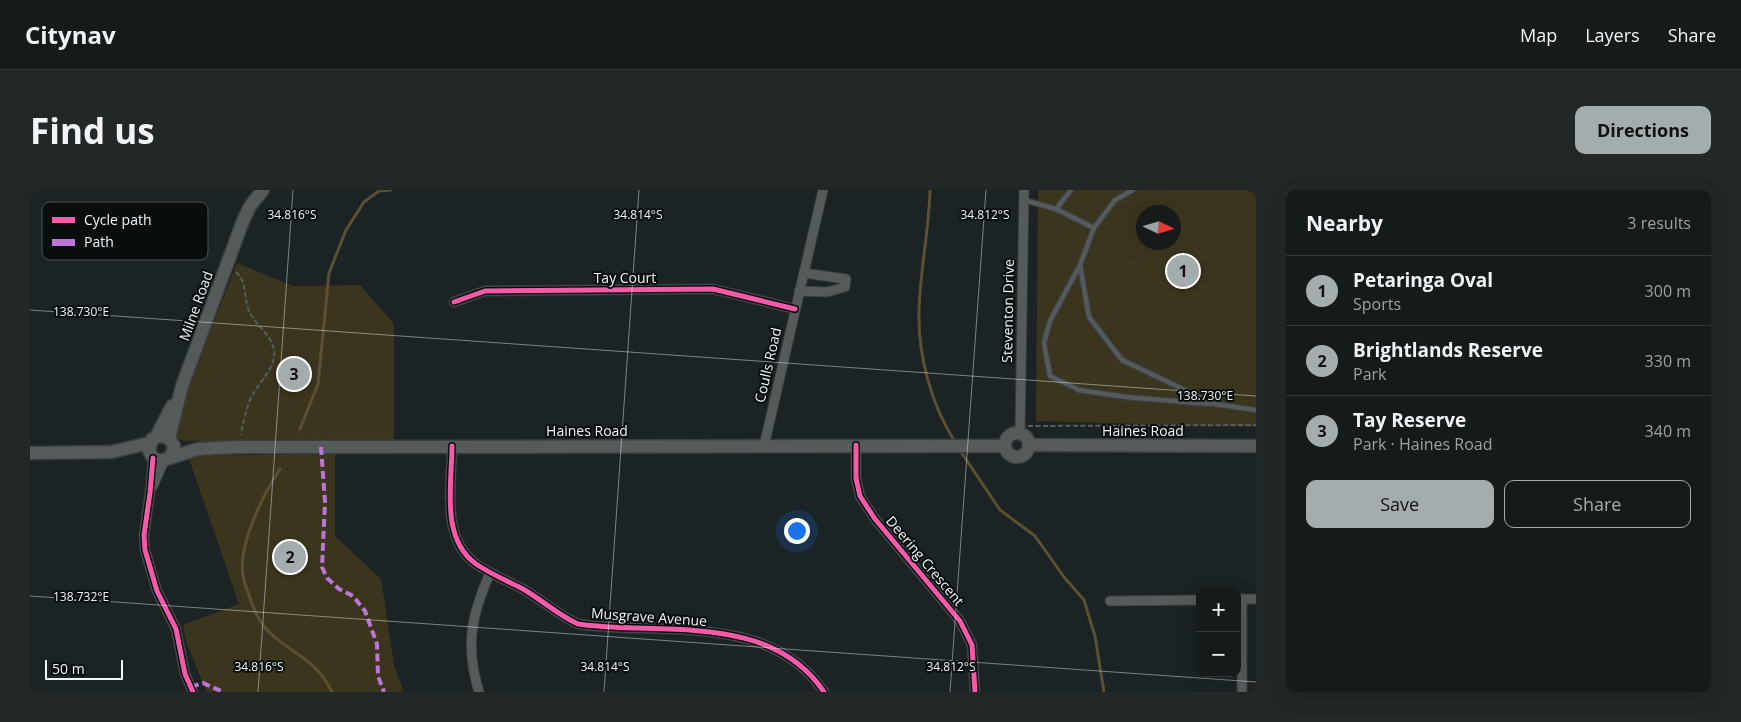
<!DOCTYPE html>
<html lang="en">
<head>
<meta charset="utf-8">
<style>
  body { margin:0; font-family:"Open Sans",sans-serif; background:#222728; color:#f1f3f6 }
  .controls { position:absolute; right:15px; bottom:15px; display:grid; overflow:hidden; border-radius:10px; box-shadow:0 5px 20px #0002 }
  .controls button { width:45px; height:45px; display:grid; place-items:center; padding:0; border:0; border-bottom:1px solid #34383a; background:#151a1b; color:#f1f3f6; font:25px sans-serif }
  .compass { position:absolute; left:1106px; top:15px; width:45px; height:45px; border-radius:50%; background:#151a1b; box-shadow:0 5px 20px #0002; rotate:94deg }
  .scale { position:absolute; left:15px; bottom:12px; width:78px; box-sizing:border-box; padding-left:5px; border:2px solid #eff6f9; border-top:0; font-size:14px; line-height:18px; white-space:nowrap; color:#eff6f9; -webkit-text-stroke:4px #080d0e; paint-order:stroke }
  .you { position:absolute; left:766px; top:340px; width:18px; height:18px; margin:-12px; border:4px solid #fff; border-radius:50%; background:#1a73e8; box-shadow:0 0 0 8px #1a73e833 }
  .badge { display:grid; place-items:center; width:32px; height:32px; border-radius:50%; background:#a5acae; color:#111; font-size:16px; font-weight:700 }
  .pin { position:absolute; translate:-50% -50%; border:2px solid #fff; box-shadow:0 1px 5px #0006 }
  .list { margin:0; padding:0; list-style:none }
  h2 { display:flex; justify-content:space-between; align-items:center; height:65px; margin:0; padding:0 20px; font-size:21px }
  h2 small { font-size:16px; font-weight:400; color:#9da1a3 }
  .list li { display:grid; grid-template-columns:32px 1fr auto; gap:15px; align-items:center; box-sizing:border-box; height:70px; padding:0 20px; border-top:1px solid #34383a }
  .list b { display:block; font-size:19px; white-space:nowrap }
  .list p { margin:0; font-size:16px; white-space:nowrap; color:#9da1a3 }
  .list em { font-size:16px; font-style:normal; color:#9da1a3 }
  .actions { display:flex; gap:10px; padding:15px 20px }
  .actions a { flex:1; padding:11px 0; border:1px solid #a5acae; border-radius:10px; text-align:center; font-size:18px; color:#a5acae }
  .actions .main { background:#a5acae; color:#111 }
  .map { position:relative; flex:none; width:1226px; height:502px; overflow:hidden; border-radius:10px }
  header { display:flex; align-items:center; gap:30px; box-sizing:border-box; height:70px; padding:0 25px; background:#151a1b; border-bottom:1px solid #34383a }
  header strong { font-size:24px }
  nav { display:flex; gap:28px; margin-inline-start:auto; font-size:18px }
  .intro { display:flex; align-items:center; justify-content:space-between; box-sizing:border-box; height:120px; padding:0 30px }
  h1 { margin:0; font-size:35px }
  .button { padding:12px 22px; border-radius:10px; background:#a5acae; color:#111; font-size:18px; font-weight:700 }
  main { display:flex; gap:30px; padding:0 30px }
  aside { flex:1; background:#151a1b; border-radius:10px; box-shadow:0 5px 20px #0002 }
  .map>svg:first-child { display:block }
</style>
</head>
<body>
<header>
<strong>Citynav</strong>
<nav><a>Map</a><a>Layers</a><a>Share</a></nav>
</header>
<div class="intro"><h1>Find us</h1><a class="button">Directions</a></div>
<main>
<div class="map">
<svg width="1226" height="502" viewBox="0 0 1226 502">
  <rect width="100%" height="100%" fill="#1c2324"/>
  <g fill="#3c351e" fill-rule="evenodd">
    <path d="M1008,0H1226V237L1006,231ZM1114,22H1144V52H1114Z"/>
    <path d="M207,73L263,96L330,95L364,134V250L156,251L148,249L144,242V234Z"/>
    <path d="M305,264V346L351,389L364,475L374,502H177L156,452L153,435L209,414L158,266Z"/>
  </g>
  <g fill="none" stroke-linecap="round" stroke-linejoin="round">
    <g stroke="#5b5033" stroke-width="3">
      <path d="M900,0C899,41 890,81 889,121C888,166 901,214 925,252"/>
      <path d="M270,239L288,194L299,83L316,40L334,12L349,1L361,0"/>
      <path d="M929,259L970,320L1005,346L1034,387L1054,410L1065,446L1074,502"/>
      <path d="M250,279C233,305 208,354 213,386C214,394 218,401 220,408C224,420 230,433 239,442C262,465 285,467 302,502"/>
    </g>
    <defs>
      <g id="lane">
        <path d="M994,10L1026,19L1041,0"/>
        <path d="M1026,19L1064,38L1085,10L1103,0"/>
        <path d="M1064,38L1050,75L1059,127L1092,170L1184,214L1226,220"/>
        <path d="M1050,75L1020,131L1014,153L1020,186L1049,200L1096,207L1180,214"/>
      </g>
      <g id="street">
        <path d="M769,101L797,102L815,97L816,89L774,83"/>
        <path d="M424,112L455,101L683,99L765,119"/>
        <path d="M990,243L994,0"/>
        <path d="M826,255V288L830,306L845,329L930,431L942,455L945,502"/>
        <path d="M422,256C422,294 410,348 446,374C461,384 477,391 493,399C512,410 528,425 548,434C629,446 740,421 794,502"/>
        <path d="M734,256L793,0"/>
        <path d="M123,268L120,303L114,345L115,360L127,401L146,439L155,484L163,502"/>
        <path d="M123,296L134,271"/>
        <path d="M1207,409H1226"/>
        <path d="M1080,411L1170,410"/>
        <path d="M449,502C435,456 441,426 460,383"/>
        <path d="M1212,502V409"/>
      </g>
      <g id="secondary">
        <circle cx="987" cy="255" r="12"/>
        <path d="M126,247L142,216"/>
        <path d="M139,248L152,196L213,31L220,16L233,0"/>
        <path d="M999,255L1226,256"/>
        <path d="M0,263L81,262L120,253"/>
        <path d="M141,267L144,256L139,248L130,246L122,249L119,261L123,268L130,271L168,259L208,257L975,256"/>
      </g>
    </defs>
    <use href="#lane" stroke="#393e40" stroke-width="7"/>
    <use href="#street" stroke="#393e40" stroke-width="11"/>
    <use href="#secondary" stroke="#393e40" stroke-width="15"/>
    <g stroke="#585c5e" stroke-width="2" stroke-dasharray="5 2.5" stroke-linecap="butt">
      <path d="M206,82C218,93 213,107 219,121C225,135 241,144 244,160C247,178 228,192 221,208C216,219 213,233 211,245"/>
      <path d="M998,236L1226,235"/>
    </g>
    <use href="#lane" stroke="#555a5b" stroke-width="4.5"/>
    <use href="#street" stroke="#555a5b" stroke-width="9"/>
    <use href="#secondary" stroke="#555a5b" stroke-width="12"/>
    <g stroke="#ba77d6" stroke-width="4" stroke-dasharray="8 4" stroke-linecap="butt">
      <path d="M291,257L295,312L292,377L297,388L309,399L323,406L335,421L347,454L348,486L354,502"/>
      <path d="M161,497L173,493L193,502"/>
    </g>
    <defs>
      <g id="cycleway">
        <path d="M424,112L455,101L683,99L765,119"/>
        <path d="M826,255V288L830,306L845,329L930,431L942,455L945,502"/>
        <path d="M422,256C422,294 410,348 446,374C461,384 477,391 493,399C512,410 528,425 548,434C629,446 740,421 794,502"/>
        <path d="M123,268L120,303L114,345L115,360L127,401L146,439L155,484L163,502"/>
      </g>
    </defs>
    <use href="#cycleway" stroke="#080d0e" stroke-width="8"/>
    <use href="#cycleway" stroke="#f35aa7" stroke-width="5"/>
  </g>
  <path fill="none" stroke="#eff6f9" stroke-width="1" stroke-opacity="0.45" d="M0,120L1226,206M0,406L1226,492M228,502L263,0M574,502L609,0M920,502L956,0"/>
  <g text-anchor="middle" stroke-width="4" stroke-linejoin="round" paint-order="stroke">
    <g font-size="14" fill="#eff6f9" stroke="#080d0e">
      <text x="595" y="93">Tay Court</text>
      <text transform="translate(166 116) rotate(-70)" y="5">Milne Road</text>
      <text transform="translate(978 121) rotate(-89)" y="5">Steventon Drive</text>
      <text transform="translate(738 175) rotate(-77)" y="5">Coulls Road</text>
      <text x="557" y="246">Haines Road</text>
      <text x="1113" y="246">Haines Road</text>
      <text transform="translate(895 371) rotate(50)" y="5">Deering Crescent</text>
      <text transform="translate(619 427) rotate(4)" y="5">Musgrave Avenue</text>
    </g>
  </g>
  <rect x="12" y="12" width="166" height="58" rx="8" fill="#080d0e" stroke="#4d5354" stroke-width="1"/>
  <rect x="22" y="27" width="23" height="6" fill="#f35aa7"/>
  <rect x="22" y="49" width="23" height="7" fill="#ba77d6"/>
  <g font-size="14" fill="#eff6f9">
    <text x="54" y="35">Cycle path</text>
    <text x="54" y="57">Path</text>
  </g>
  <g font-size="12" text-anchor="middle" fill="#eff6f9" stroke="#080d0e" stroke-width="4" stroke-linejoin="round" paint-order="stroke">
    <text x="262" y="29">34.816°S</text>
    <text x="608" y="29">34.814°S</text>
    <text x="955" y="29">34.812°S</text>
    <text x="51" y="126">138.730°E</text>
    <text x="1175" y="210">138.730°E</text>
    <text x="51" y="411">138.732°E</text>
    <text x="229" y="481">34.816°S</text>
    <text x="575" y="481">34.814°S</text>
    <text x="921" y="481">34.812°S</text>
  </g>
</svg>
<div class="controls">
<button>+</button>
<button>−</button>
</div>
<svg class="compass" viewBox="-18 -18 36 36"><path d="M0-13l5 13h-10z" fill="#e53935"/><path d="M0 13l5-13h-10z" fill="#9da1a3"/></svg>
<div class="scale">50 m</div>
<div class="you"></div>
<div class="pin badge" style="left:1153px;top:81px">1</div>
<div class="pin badge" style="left:260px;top:367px">2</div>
<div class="pin badge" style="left:264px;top:184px">3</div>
</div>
<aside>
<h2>Nearby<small>3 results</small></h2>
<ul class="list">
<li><span class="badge">1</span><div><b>Petaringa Oval</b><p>Sports</p></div><em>300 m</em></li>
<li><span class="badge">2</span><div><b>Brightlands Reserve</b><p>Park</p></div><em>330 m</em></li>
<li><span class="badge">3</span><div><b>Tay Reserve</b><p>Park · Haines Road</p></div><em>340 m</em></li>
</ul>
<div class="actions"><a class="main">Save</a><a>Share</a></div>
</aside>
</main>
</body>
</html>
